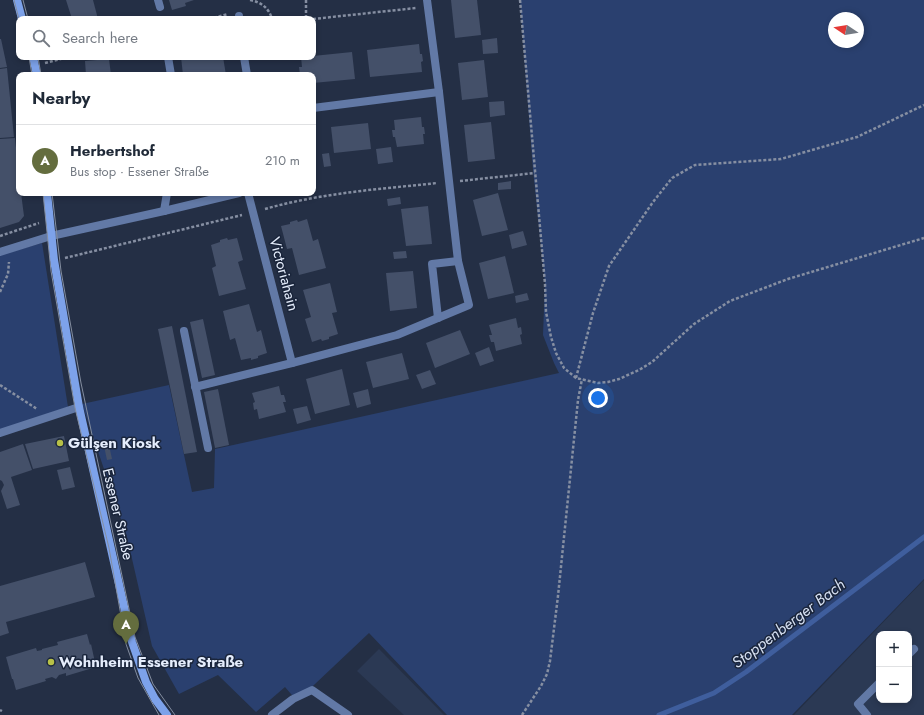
<!DOCTYPE html>
<html lang="en">
<head>
<meta charset="utf-8">
<style>
  body { margin:0; font-family:Jost,sans-serif; background:#f6f6f7; color:#1f2937 }
  .controls { position:absolute; right:12px; bottom:12px; display:grid; overflow:hidden; border-radius:8px; box-shadow:0 2px 6px #0003 }
  .controls button { width:36px; height:36px; display:grid; place-items:center; padding:0; border:0; border-bottom:1px solid #e0e1e3; background:#fff; color:#1f2937; font:20px sans-serif }
  .compass { position:absolute; left:828px; top:12px; width:36px; height:36px; border-radius:50%; background:#fff; box-shadow:0 2px 6px #0003; rotate:282deg }
  .you { position:absolute; left:598px; top:398px; width:14px; height:14px; margin:-10px; border:3px solid #fff; border-radius:50%; background:#1a73e8; box-shadow:0 0 0 6px #1a73e833 }
  .badge { display:grid; place-items:center; width:26px; height:26px; border-radius:50%; background:#646d3e; color:#fff; font-size:13px; font-weight:700 }
  .pin { position:absolute; translate:-50% -33px; filter:drop-shadow(0 1px 2px #0008) }
  .pin::after { content:''; position:absolute; top:21px; width:14px; height:12px; background:inherit; clip-path:polygon(0 0,100% 0,50% 100%) }
  .list { margin:0; padding:0; list-style:none }
  h2 { display:flex; justify-content:space-between; align-items:center; height:52px; margin:0; padding:0 16px; font-size:17px }
  h2 small { font-size:13px; font-weight:400; color:#747a83 }
  .list li { display:grid; grid-template-columns:26px 1fr auto; gap:12px; align-items:center; box-sizing:border-box; height:72px; padding:0 16px; border-top:1px solid #e0e1e3 }
  .list b { display:block; font-size:15px; white-space:nowrap }
  .list p { margin:0; font-size:13px; white-space:nowrap; color:#747a83 }
  .list em { font-size:13px; font-style:normal; color:#747a83 }
  .icon { flex:none; width:22px; height:22px; fill:none; stroke:currentColor; stroke-width:2; stroke-linecap:round; stroke-linejoin:round }
  .map { position:relative; flex:none; width:924px; height:715px; overflow:hidden }
  .search { position:absolute; background:#fff; box-shadow:0 2px 6px #0003; left:16px; top:16px; width:300px; height:44px; display:flex; align-items:center; gap:10px; box-sizing:border-box; padding:0 14px; border-radius:8px; color:#747a83; font-size:15px }
  .panel { position:absolute; background:#fff; box-shadow:0 2px 6px #0003; left:16px; top:72px; width:300px; height:124px; border-radius:8px }
  .map>svg:first-child { display:block }
</style>
</head>
<body>
<div class="map">
<svg width="924" height="715" viewBox="0 0 924 715">
  <rect width="100%" height="100%" fill="#242f45"/>
  <g fill="#2b3954" fill-rule="evenodd">
    <path d="M924,580V715H794ZM879,634H909V700H879Z"/>
    <path d="M379,649L444,715H404L357,671Z"/>
  </g>
  <g fill="#2a406f" fill-rule="evenodd">
    <path d="M520,0H924V579L792,715H447L369,633L297,701L285,687L256,712L218,675L179,694L152,646L127,537L82,404L169,385L192,492L214,488L215,449L559,373L554,363L543,335L545,283L533,170ZM834,18H858V42H834Z"/>
    <path d="M42,243L68,407L0,430V255Z"/>
  </g>
  <g fill="none" stroke-linecap="round" stroke-linejoin="round">
    <path stroke="#3f5e9d" stroke-width="5" d="M659,715L714,693L746,672L924,537"/>
  </g>
  <g fill="#445069">
    <path d="M66,0H93L98,19H72Z"/>
    <path d="M169,0H194L185,3L186,6L172,10Z"/>
    <path d="M451,0H477L481,35L455,38Z"/>
    <path d="M497,38L498,53L483,54L482,40Z"/>
    <path d="M0,39H1L7,67L0,68Z"/>
    <path d="M419,44L420,54H422L423,61L421,62L422,72L370,77L367,50Z"/>
    <path d="M352,52L355,79L313,83V75H300L299,67H302L301,57H313V56Z"/>
    <path d="M181,57H223L226,75H183Z"/>
    <path d="M109,59L111,75H86L85,61Z"/>
    <path d="M484,60L488,97L462,100L458,63Z"/>
    <path d="M7,68L14,137L0,138V69Z"/>
    <path d="M504,101L505,115L490,117L489,102Z"/>
    <path d="M421,117L422,127H424L425,134H423L424,144L397,147L395,137H393L392,130H395L394,120Z"/>
    <path d="M491,122L495,159L468,162L464,125Z"/>
    <path d="M368,123L371,149L334,153L331,127Z"/>
    <path d="M15,138L19,177V193H21L24,216L19,222L0,228V139Z"/>
    <path d="M391,147L393,162L378,164L376,149Z"/>
    <path d="M329,153L331,166L324,167L322,154Z"/>
    <path d="M511,181V189L498,190V183Z"/>
    <path d="M498,193L508,230L482,236L473,200Z"/>
    <path d="M400,197L401,204L388,206L387,199Z"/>
    <path d="M428,206L432,244L406,246L401,209Z"/>
    <path d="M307,219L313,241L318,239L326,268L299,275L292,248L287,249L281,226L290,224V222L297,220L298,222Z"/>
    <path d="M523,231L527,245L512,249L509,235Z"/>
    <path d="M227,238L228,240L237,238L243,260L238,262L246,289L219,296L212,268L216,266L211,245L220,242V240Z"/>
    <path d="M406,251L407,258L394,259L393,252Z"/>
    <path d="M505,256L514,293L488,299L479,263Z"/>
    <path d="M413,271L417,308L390,311L386,273Z"/>
    <path d="M330,283L337,312L332,313L338,334L329,337V339L322,341L321,339L312,342L305,319L311,317L303,290Z"/>
    <path d="M527,293L529,300L516,303L515,296Z"/>
    <path d="M249,304L257,332L261,330L267,353L258,356V358L251,360V358L241,360L235,338L230,340L223,311Z"/>
    <path d="M516,318L518,328L521,327L522,334L520,335L522,344L496,351L494,342H491L489,335H492L489,325Z"/>
    <path d="M203,319L215,375L202,378L190,322Z"/>
    <path d="M172,326L197,452L184,454L158,329Z"/>
    <path d="M460,330L470,354L435,368L426,343Z"/>
    <path d="M489,347L494,361L480,366L475,353Z"/>
    <path d="M402,353L409,379L373,388L366,362Z"/>
    <path d="M342,369L350,405L315,414L306,379Z"/>
    <path d="M430,370L436,384L422,389L416,375Z"/>
    <path d="M279,386L281,395H284L286,402H283L286,412L259,419L257,409L254,410L253,403L255,402L252,393Z"/>
    <path d="M218,389L229,445L215,448L204,392Z"/>
    <path d="M368,389L371,404L357,408L353,393Z"/>
    <path d="M307,406L311,420L297,424L293,409Z"/>
    <path d="M64,436L69,461L33,469L25,444Z"/>
    <path d="M23,444L32,470L11,477L20,505L7,509L1,491L4,485L2,481L0,480V452Z"/>
    <path d="M109,445L112,459L107,460L104,446Z"/>
    <path d="M70,467L75,487L62,490L57,470Z"/>
    <path d="M85,562L95,597L6,622L9,633L0,636V586Z"/>
    <path d="M87,634L90,645L91,644L96,667L66,676V673L59,675L56,679L52,677L45,679L46,681L16,690L13,679H12L6,657L36,648L37,651L42,650V649L58,645L57,642Z"/>
  </g>
  <g fill="none" stroke-linecap="round" stroke-linejoin="round">
    <g stroke="#868fa2" stroke-width="2.5" stroke-dasharray="3 2" stroke-linecap="butt">
      <path d="M250,0C261,2 269,8 272,19"/>
      <path d="M306,0V19"/>
      <path d="M520,0L545,284L546,312L551,337L556,353L564,368L576,378L598,383L608,382L619,379L639,370L652,362L694,324L730,301L788,279L924,238"/>
      <path d="M209,19L228,14"/>
      <path d="M313,19L416,8"/>
      <path d="M45,63L68,57"/>
      <path d="M460,181L535,173"/>
      <path d="M265,209C321,193 380,189 437,183"/>
      <path d="M0,236L39,223"/>
      <path d="M65,258L242,215"/>
      <path d="M0,292L8,274L9,262"/>
      <path d="M576,378L593,313L609,266L653,202L672,178L695,165L781,159L857,137L924,105"/>
      <path d="M0,385L37,409"/>
      <path d="M0,710L2,711"/>
      <path d="M522,715L541,686L547,674L550,661L558,596L578,400L582,379"/>
    </g>
    <g stroke="#6279a6" stroke-width="8">
      <path d="M158,0L160,7"/>
      <path d="M168,57L171,75"/>
      <path d="M164,211L167,193"/>
      <path d="M909,654L914,649"/>
      <path d="M272,715L293,699L312,690L348,715"/>
      <path d="M867,715L858,704L879,683"/>
    </g>
    <g stroke="#6279a6" stroke-width="8">
      <path d="M239,16V19"/>
      <path d="M244,57L247,75"/>
      <path d="M313,108L439,92"/>
      <path d="M248,193L292,363"/>
      <path d="M0,252L51,236L164,211L239,193"/>
      <path d="M438,318L432,264L458,261"/>
      <path d="M184,331L208,448"/>
      <path d="M195,387L292,363L397,335L469,305L458,261L439,92L427,0"/>
      <path d="M0,433L79,407"/>
    </g>
    <g stroke="#7da2ea" stroke-width="8">
      <path d="M17,0L22,19"/>
      <path d="M33,57L37,75"/>
      <path d="M47,193L54,260L79,407L132,642L146,682L155,699L167,715"/>
    </g>
    <g stroke="#848ea0" stroke-width="1">
      <path d="M14,0L19,19"/>
      <path d="M23,0L28,19"/>
      <path d="M29,57L32,75"/>
      <path d="M38,57L41,75"/>
      <path d="M43,193L51,271L75,408L109,548L126,644L138,678L159,715"/>
      <path d="M52,193L61,271L81,383L135,637L153,684L175,715"/>
    </g>
  </g>
  <g fill="#b8c147" stroke="#1a253b" stroke-width="1.5">
    <circle cx="60" cy="443" r="4"/>
    <circle cx="51" cy="662" r="4"/>
  </g>
  <g text-anchor="middle" stroke-width="3" stroke-linejoin="round" paint-order="stroke">
    <g font-size="15" fill="#e5edfc" stroke="#1a253b">
      <text transform="translate(284 274) rotate(75)" y="5">Victoriahain</text>
      <text transform="translate(118 514) rotate(77)" y="5">Essener Straße</text>
    </g>
    <g font-size="15" font-weight="bold" fill="#e5edfc" stroke="#1a253b" text-anchor="start">
      <text x="68" y="448">Gülşen Kiosk</text>
      <text x="59" y="667">Wohnheim Essener Straße</text>
    </g>
    <g font-size="16" font-style="italic" fill="#d5dff1" stroke="#1a253b">
      <text transform="translate(788 623) rotate(-37)" y="6">Stoppenberger Bach</text>
    </g>
  </g>
</svg>
<div class="controls">
<button>+</button>
<button>−</button>
</div>
<svg class="compass" viewBox="-18 -18 36 36"><path d="M0-13l5 13h-10z" fill="#e53935"/><path d="M0 13l5-13h-10z" fill="#747a83"/></svg>
<div class="you"></div>
<div class="pin badge" style="left:126px;top:644px">A</div>
<div class="search"><svg class="icon" aria-label="search" viewBox="0 0 24 24"><circle cx="10" cy="10" r="6"/><path d="M15 15l6 6"/></svg>Search here</div>
<section class="panel">
<h2>Nearby<small></small></h2>
<ul class="list">
<li><span class="badge">A</span><div><b>Herbertshof</b><p>Bus stop · Essener Straße</p></div><em>210 m</em></li>
</ul>
</section>
</div>
</body>
</html>
